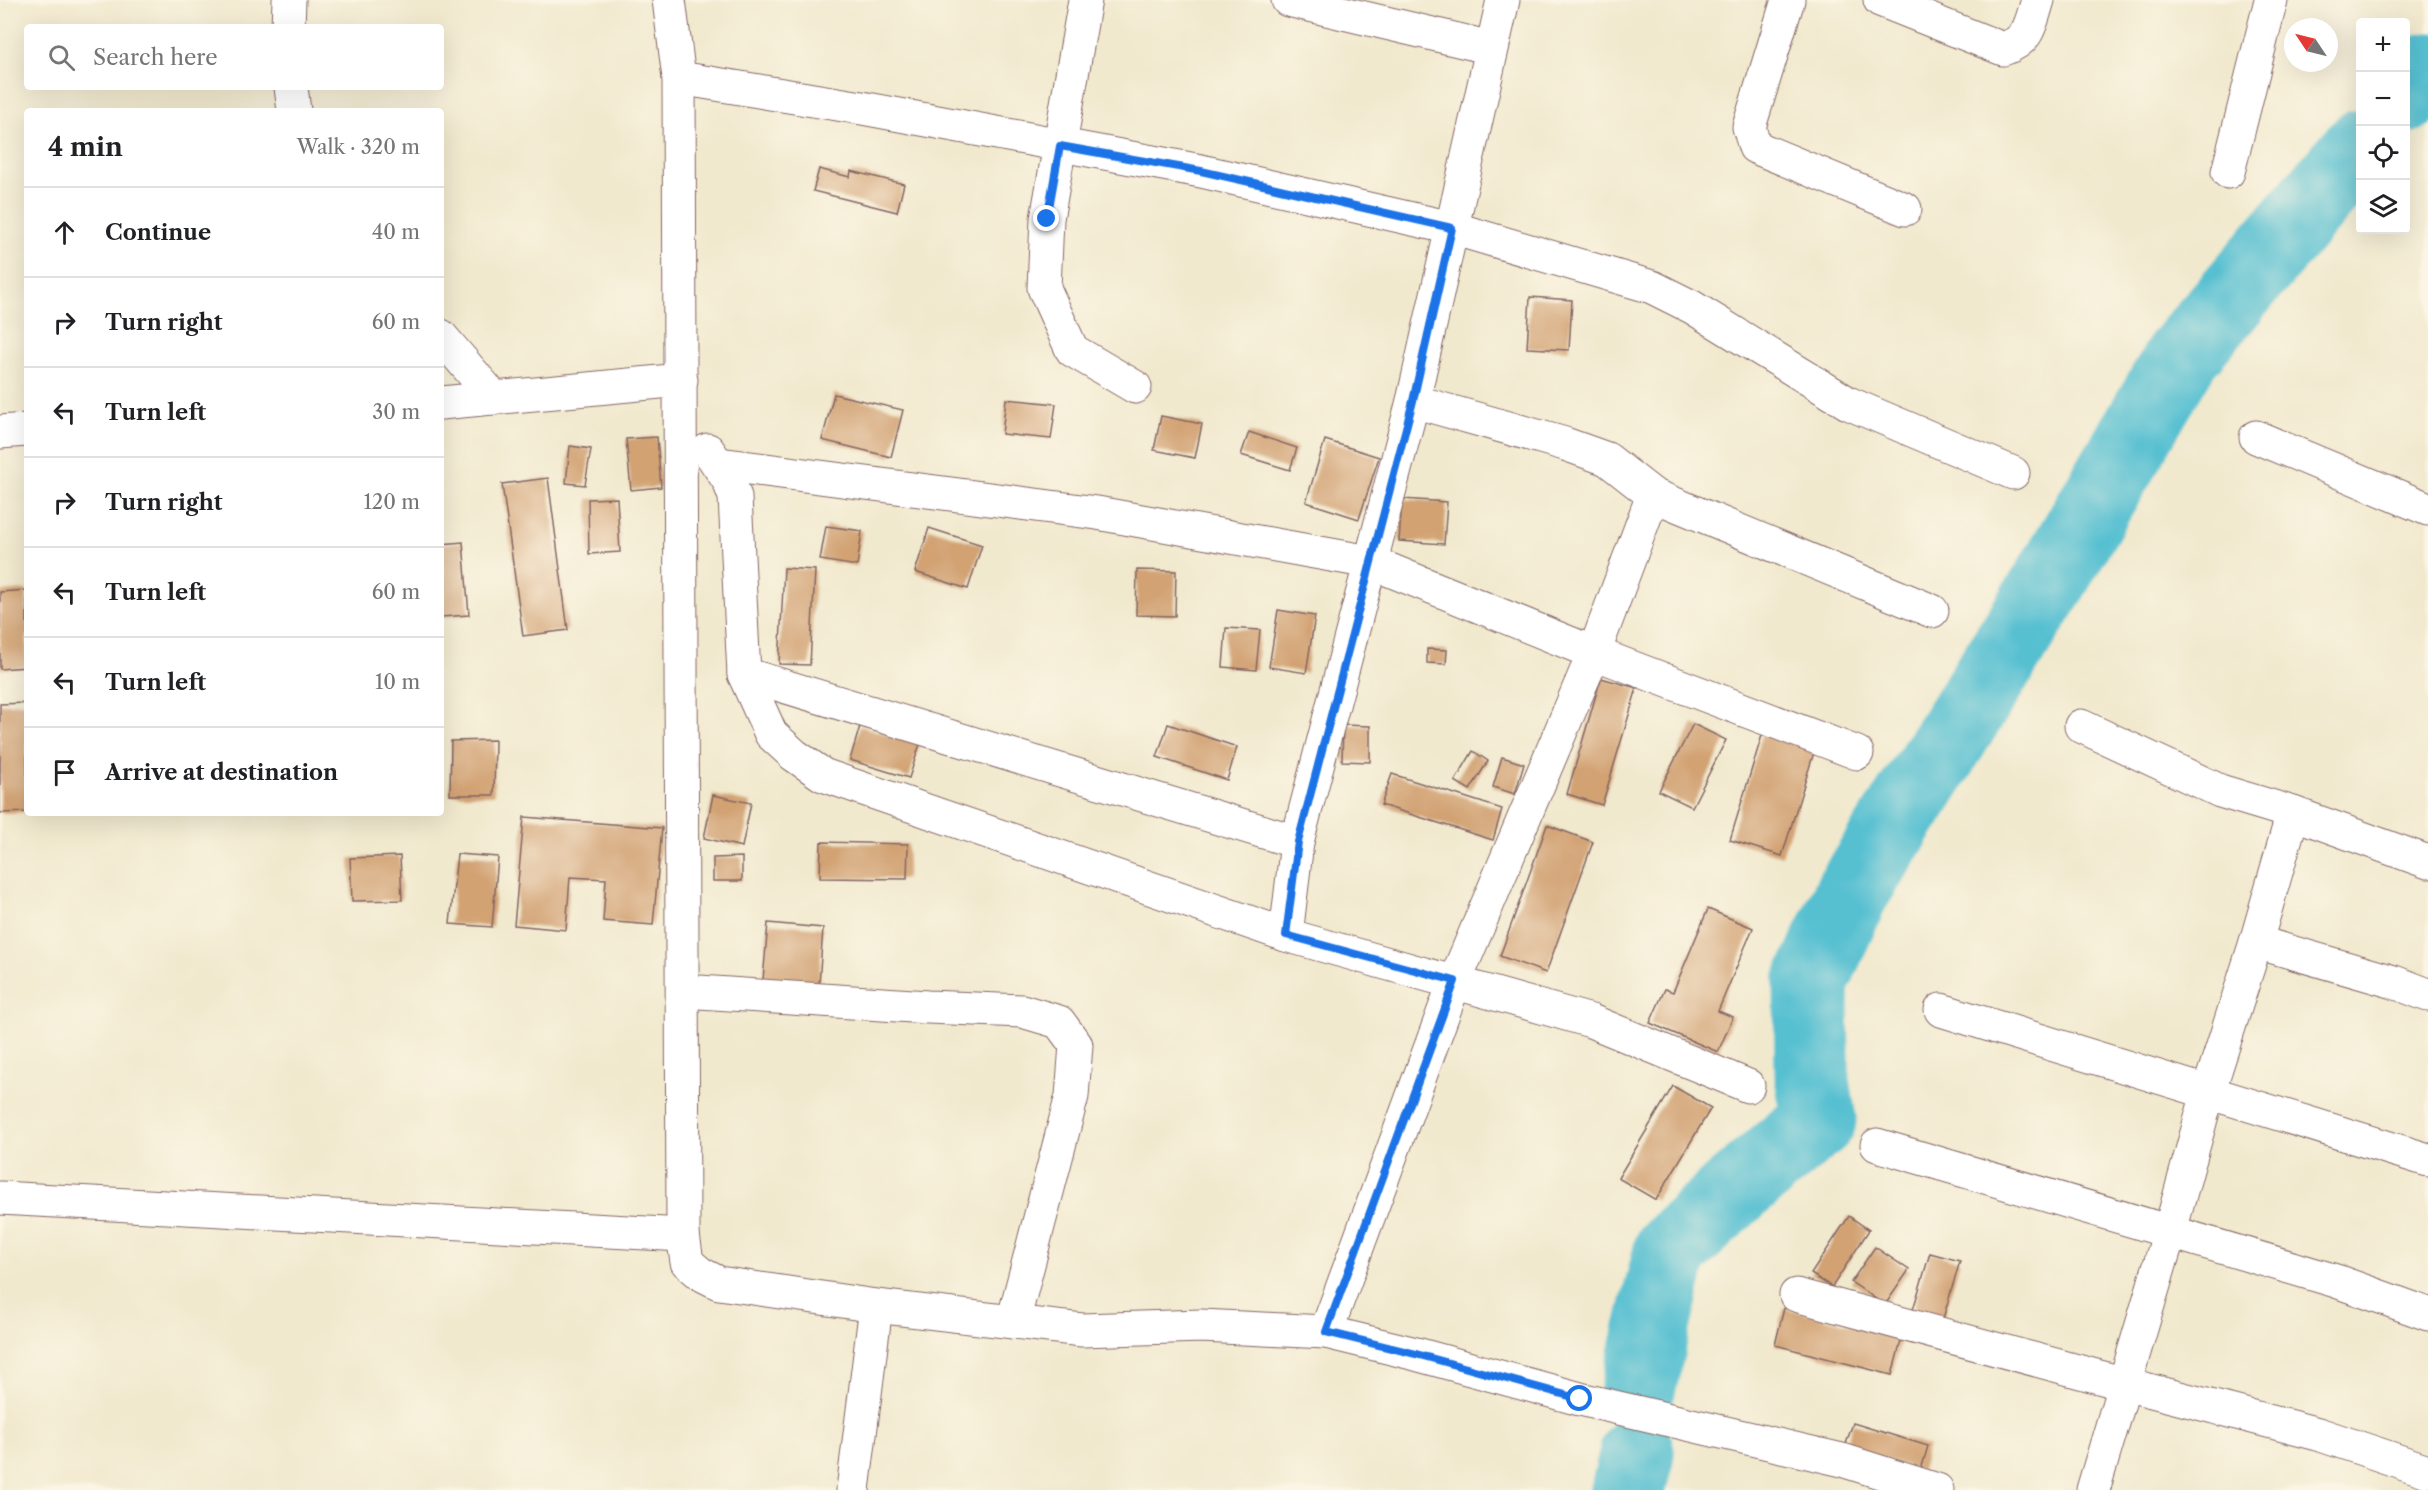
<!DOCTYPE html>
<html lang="en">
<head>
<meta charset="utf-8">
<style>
  body { margin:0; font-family:"Libre Caslon Text",serif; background:#f6f6f6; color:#202124 }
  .controls { position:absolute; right:18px; top:18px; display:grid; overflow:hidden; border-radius:6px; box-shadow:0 6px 24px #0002 }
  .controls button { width:54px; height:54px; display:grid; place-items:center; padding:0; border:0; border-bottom:2px solid #e0e0e0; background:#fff; color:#202124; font:30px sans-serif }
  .compass { position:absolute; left:2284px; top:18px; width:54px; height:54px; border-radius:50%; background:#fff; box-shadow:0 6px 24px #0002; rotate:305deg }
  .stop { position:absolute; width:18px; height:18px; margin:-14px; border:4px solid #1a73e8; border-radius:50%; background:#fff }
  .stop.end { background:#1a73e8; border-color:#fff; box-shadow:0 2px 6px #0008 }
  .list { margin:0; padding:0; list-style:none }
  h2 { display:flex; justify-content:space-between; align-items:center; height:78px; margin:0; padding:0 24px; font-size:26px }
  h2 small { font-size:20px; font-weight:400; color:#757577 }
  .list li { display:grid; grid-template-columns:39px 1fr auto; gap:18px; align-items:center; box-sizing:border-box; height:90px; padding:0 24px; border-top:2px solid #e0e0e0 }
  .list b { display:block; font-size:22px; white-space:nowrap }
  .list em { font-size:20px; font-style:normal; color:#757577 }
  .icon { flex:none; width:33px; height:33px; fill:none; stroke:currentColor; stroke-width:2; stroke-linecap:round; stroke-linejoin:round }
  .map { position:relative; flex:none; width:2428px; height:1490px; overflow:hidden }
  .search { position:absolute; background:#fff; box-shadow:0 6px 24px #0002; left:24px; top:24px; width:420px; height:66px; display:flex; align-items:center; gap:15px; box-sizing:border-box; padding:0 21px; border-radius:6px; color:#757577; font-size:22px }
  .panel { position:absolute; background:#fff; box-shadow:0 6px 24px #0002; left:24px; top:108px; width:420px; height:708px; border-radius:6px }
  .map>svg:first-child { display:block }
</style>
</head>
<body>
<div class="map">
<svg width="2428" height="1490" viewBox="0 0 2428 1490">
  <rect width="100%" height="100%" fill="#fcf5e5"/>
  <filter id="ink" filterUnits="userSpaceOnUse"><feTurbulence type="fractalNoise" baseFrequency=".0167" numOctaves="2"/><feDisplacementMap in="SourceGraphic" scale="12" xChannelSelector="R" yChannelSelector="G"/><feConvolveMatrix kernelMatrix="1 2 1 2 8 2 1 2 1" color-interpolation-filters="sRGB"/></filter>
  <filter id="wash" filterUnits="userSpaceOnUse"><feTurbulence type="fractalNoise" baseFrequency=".008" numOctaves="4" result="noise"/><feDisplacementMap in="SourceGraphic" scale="24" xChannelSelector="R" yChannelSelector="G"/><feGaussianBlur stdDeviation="1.35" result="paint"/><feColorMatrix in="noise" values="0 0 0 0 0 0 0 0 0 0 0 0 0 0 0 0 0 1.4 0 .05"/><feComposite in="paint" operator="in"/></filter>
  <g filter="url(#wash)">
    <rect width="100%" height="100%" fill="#f1e9ce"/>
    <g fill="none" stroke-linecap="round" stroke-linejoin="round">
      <g stroke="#56c0d1" stroke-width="75">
        <path d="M2406,96L2428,70"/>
        <path d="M1638,1389L1671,1250L1730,1195L1819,1120L1812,1075L1811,983L1852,892L2043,593L2183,354L2360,147"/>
        <path d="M1628,1490L1637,1452"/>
      </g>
    </g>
    <g id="blocks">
      <g fill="#d2a273">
        <path d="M819,169L850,177L851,171L904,184L897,212L813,191Z"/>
        <path d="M1530,297L1572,300L1569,350L1527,348Z"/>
        <path d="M834,394L903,410L891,457L822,440Z"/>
        <path d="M1006,399L1056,404L1051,439L1002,434Z"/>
        <path d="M1161,416L1202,424L1195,458L1154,450Z"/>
        <path d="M1249,432L1297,448L1290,470L1241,455Z"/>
        <path d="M657,437L661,487L631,490L626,439Z"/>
        <path d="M1325,440L1379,457L1359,519L1306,502Z"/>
        <path d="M570,446L591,449L585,485L566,483Z"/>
        <path d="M548,478L568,630L523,636L502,484Z"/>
        <path d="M617,498L620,552L589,554L588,499Z"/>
        <path d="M1402,499L1447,502L1444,544L1399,541Z"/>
        <path d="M826,526L862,531L857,566L820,560Z"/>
        <path d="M929,528L982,545L968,589L915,572Z"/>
        <path d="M463,542L469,615L441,617V544Z"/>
        <path d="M784,568L815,570L810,665L779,664Z"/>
        <path d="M1137,570L1176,571L1175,616L1136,615Z"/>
        <path d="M27,590V667L0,669V592Z"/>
        <path d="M1278,610L1315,616L1306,673L1269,667Z"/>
        <path d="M1226,628L1260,630L1256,670L1223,667Z"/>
        <path d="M1427,649L1447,650L1446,664L1427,663Z"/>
        <path d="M1601,678L1637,688L1602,805L1567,794Z"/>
        <path d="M27,703V812L0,813V704Z"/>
        <path d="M1168,724L1237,747L1227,780L1157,757Z"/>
        <path d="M1693,724L1726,740L1692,807L1659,791Z"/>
        <path d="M1343,725L1370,726V762L1342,761Z"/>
        <path d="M860,726L920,744L909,778L850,760Z"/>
        <path d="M1763,732L1815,749L1782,856L1730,840Z"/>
        <path d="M495,740L494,795H450L451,741Z"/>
        <path d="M1473,751L1488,761L1470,790L1455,781Z"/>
        <path d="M1502,757L1524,764L1515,794L1493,787Z"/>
        <path d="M1392,774L1502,809L1493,840L1381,805Z"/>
        <path d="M713,795L751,803L742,847L704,838Z"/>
        <path d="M524,817L662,828L653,925L603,921L606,879L570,877L566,930L514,925Z"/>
        <path d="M1547,825L1593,842L1546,973L1500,956Z"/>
        <path d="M821,842L908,844L907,879L820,878Z"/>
        <path d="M457,854L498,857L492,927L450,924Z"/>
        <path d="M400,856L402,900L352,901L350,858Z"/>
        <path d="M742,857V881H713V858Z"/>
        <path d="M1708,909L1753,928L1718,1011L1733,1017L1718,1052L1650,1023L1665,989L1673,992Z"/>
        <path d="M768,923L823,928L819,985L763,980Z"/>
        <path d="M1673,1086L1711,1108L1656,1200L1618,1178Z"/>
        <path d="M1849,1216L1869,1230L1832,1287L1811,1274Z"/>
        <path d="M1875,1247L1909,1270L1885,1305L1851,1282Z"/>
        <path d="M1930,1253L1960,1261L1942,1322L1912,1313Z"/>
        <path d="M1784,1308L1902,1337L1892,1375L1775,1345Z"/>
        <path d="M1853,1423L1928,1446L1921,1470L1845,1447Z"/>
      </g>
    </g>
  </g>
  <g filter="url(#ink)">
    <use href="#blocks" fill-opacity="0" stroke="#846664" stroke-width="1.5"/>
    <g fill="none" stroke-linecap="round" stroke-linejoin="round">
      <defs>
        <g id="street">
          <path d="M669,0L679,78L683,1235L687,1262L701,1274L719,1283L876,1306L1082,1330L1201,1326L1326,1332L1416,1354L1580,1399L1842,1460L1937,1490"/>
          <path d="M1085,0L1047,219L1044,288L1072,350L1135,387"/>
          <path d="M1288,0L1492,48"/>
          <path d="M1503,0L1413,401L1297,842L1286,935L1591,1021L1748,1086"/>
          <path d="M1788,0L1749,127L1755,147L1905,209"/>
          <path d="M1880,0L2003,49C2030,40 2030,25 2038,0"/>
          <path d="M288,27L289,0"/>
          <path d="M679,78L862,108L1201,171L1452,228L1652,287L1692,307L1848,403L2013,473"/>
          <path d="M291,87L294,111"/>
          <path d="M2228,172L2271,0"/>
          <path d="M441,336L494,398"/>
          <path d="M1413,401L1565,444L1607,459L1653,495L1932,611"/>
          <path d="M441,403L681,380"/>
          <path d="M0,432L27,430"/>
          <path d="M2256,437L2428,509"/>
          <path d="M708,450L729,481L735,497L744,674L771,734L794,755L823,775L1286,935"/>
          <path d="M719,464L1097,513L1370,562L1594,653L1857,753"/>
          <path d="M744,674L1297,842"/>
          <path d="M2081,726L2220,791L2293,813L2428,862"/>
          <path d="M2256,942L2394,982L2428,995"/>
          <path d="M684,991L928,1007L1022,1011L1059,1022L1076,1045L1072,1096L1013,1322"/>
          <path d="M1941,1010L2428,1160"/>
          <path d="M1877,1145L2336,1281L2428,1314"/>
          <path d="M0,1198L683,1235"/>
          <path d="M1796,1295L2125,1384L2318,1434L2428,1471"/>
          <path d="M1326,1332L1455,981L1594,653L1653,495"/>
          <path d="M853,1490L876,1306"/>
          <path d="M2093,1490L2170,1231L2208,1093L2256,942L2293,813"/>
        </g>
      </defs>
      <use href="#street" stroke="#846664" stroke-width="35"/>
      <use href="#street" stroke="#fff" stroke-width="33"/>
    </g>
  </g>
  <g fill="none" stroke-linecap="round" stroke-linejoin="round" filter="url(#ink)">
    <path stroke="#1a73e8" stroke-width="8" d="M1047,219L1060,146L1201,171L1452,228L1413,401L1298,842L1286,935L1455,981L1326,1332L1416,1354L1580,1399"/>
  </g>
</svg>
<div class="controls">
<button>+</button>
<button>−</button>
<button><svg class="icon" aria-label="locate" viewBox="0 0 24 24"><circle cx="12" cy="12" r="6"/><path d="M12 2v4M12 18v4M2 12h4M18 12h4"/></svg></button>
<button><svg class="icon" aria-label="layers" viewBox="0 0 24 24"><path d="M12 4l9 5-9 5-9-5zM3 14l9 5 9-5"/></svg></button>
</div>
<svg class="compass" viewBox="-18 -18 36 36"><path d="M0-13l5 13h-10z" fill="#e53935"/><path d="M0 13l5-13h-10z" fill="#757577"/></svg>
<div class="stop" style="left:1580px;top:1399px"></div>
<div class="stop end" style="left:1047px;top:219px"></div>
<div class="search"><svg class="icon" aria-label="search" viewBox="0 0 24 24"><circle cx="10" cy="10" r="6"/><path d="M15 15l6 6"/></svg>Search here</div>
<section class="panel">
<h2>4 min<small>Walk · 320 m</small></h2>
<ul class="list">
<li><svg class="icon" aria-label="ahead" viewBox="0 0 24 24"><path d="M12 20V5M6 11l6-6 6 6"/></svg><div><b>Continue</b></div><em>40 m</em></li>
<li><svg class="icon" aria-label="right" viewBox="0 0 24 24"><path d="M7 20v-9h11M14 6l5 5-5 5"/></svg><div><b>Turn right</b></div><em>60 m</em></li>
<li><svg class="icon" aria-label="left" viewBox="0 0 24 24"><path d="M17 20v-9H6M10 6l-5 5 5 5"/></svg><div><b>Turn left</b></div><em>30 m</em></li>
<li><svg class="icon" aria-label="right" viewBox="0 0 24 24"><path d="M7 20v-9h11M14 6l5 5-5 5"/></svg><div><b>Turn right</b></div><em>120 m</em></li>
<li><svg class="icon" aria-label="left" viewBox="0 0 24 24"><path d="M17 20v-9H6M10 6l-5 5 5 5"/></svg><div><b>Turn left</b></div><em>60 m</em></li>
<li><svg class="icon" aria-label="left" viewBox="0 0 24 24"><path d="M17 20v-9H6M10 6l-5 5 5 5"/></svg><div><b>Turn left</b></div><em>10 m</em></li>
<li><svg class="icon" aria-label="arrive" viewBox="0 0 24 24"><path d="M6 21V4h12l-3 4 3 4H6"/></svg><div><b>Arrive at destination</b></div></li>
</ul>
</section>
</div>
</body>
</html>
